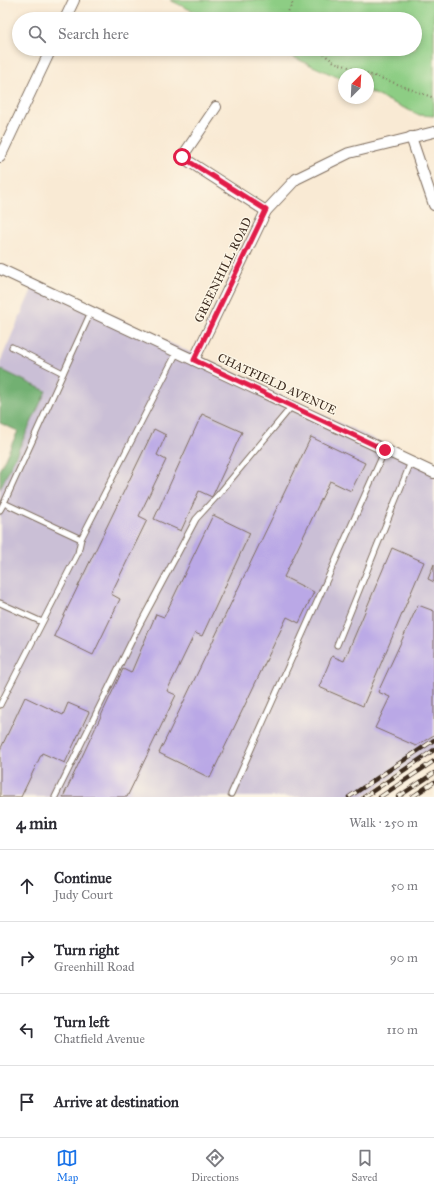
<!DOCTYPE html>
<html lang="en">
<head>
<meta charset="utf-8">
<style>
  body { margin:0; font-family:"IM FELL Great Primer",serif; background:#f2f2f3; color:#2b2b33 }
  .compass { position:absolute; left:338px; top:68px; width:36px; height:36px; border-radius:50%; background:#fff; box-shadow:0 2px 6px #0003; rotate:24deg }
  .stop { position:absolute; width:12px; height:12px; margin:-9px; border:3px solid #e11d48; border-radius:50%; background:#fff }
  .stop.end { background:#e11d48; border-color:#fff; box-shadow:0 1px 4px #0008 }
  .list { margin:0; padding:0; list-style:none }
  h2 { display:flex; justify-content:space-between; align-items:center; height:52px; margin:0; padding:0 16px; font-size:17px }
  h2 small { font-size:13px; font-weight:400; color:#7c7c81 }
  .list li { display:grid; grid-template-columns:26px 1fr auto; gap:12px; align-items:center; box-sizing:border-box; height:72px; padding:0 16px; border-top:1px solid #e1e1e2 }
  .list b { display:block; font-size:15px; white-space:nowrap }
  .list p { margin:0; font-size:13px; white-space:nowrap; color:#7c7c81 }
  .list em { font-size:13px; font-style:normal; color:#7c7c81 }
  .icon { flex:none; width:22px; height:22px; fill:none; stroke:currentColor; stroke-width:2; stroke-linecap:round; stroke-linejoin:round }
  .map { position:relative; flex:none; width:434px; height:797px; overflow:hidden }
  .search { position:absolute; background:#fff; box-shadow:0 2px 6px #0003; left:12px; right:12px; top:12px; height:44px; display:flex; align-items:center; gap:10px; box-sizing:border-box; padding:0 14px; border-radius:22px; color:#7c7c81; font-size:15px }
  .sheet { height:340px; background:#fff }
  nav { display:flex; justify-content:space-around; align-items:center; box-sizing:border-box; height:56px; border-top:1px solid #e1e1e2; background:#fff; font-size:11px; color:#7c7c81 }
  nav a { display:grid; justify-items:center; gap:2px }
  nav .on { color:#1a73e8 }
  .map>svg:first-child { display:block }
</style>
</head>
<body>
<div class="map">
<svg width="434" height="797" viewBox="0 0 434 797">
  <rect width="100%" height="100%" fill="#fcf5e5"/>
  <filter id="ink" filterUnits="userSpaceOnUse"><feTurbulence type="fractalNoise" baseFrequency=".025" numOctaves="2"/><feDisplacementMap in="SourceGraphic" scale="8" xChannelSelector="R" yChannelSelector="G"/><feConvolveMatrix kernelMatrix="1 2 1 2 8 2 1 2 1" color-interpolation-filters="sRGB"/></filter>
  <filter id="wash" filterUnits="userSpaceOnUse"><feTurbulence type="fractalNoise" baseFrequency=".012" numOctaves="4" result="noise"/><feDisplacementMap in="SourceGraphic" scale="16" xChannelSelector="R" yChannelSelector="G"/><feGaussianBlur stdDeviation="0.9" result="paint"/><feColorMatrix in="noise" values="0 0 0 0 0 0 0 0 0 0 0 0 0 0 0 0 0 1.4 0 .05"/><feComposite in="paint" operator="in"/></filter>
  <g filter="url(#wash)">
    <rect width="100%" height="100%" fill="#f9ead4"/>
    <path fill="#cabfd6" d="M36,280L434,467V749L363,797H0V489L46,391L0,369V362Z"/>
    <path fill="#8dcd84" stroke="#647c51" d="M170,0H434V116L419,115L368,91V74H344V80L275,49H415V19H209Z"/>
    <path fill="#72b072" stroke="#566d48" d="M0,369L46,391L0,489V469L18,431L0,423Z"/>
    <g id="blocks">
      <g fill="#baa8e6">
        <path d="M202,414L242,432L212,497L199,491L181,531L154,519Z"/>
        <path d="M154,429L166,435L157,455L166,460L139,516L147,520L111,594L120,599L93,655L54,636Z"/>
        <path d="M311,437L365,463L351,491L330,481L284,577L314,592L299,623L287,617L210,778L159,753Z"/>
        <path d="M213,515L250,533L202,636L195,633L167,691L176,695L127,797H63L123,669L131,673L156,614L164,617Z"/>
        <path d="M392,548L424,562L363,706L319,687L332,656L344,661Z"/>
        <path d="M434,564V582L428,579Z"/>
        <path d="M418,605L434,611V735L416,746L375,728L390,697L378,692Z"/>
        <path d="M25,697L63,715L68,703L89,712L65,763L42,753L21,797H0V750Z"/>
      </g>
    </g>
  </g>
  <g filter="url(#ink)">
    <use href="#blocks" fill-opacity="0" stroke="#7e6d5e" stroke-width="1"/>
    <g fill="none" stroke-linecap="round" stroke-linejoin="round">
      <defs>
        <g id="lane">
          <path d="M91,312L4,503L81,539L177,352"/>
          <path d="M12,347L63,373"/>
          <path d="M0,510L4,503"/>
          <path d="M0,603L42,622"/>
          <path d="M337,645L411,462"/>
          <path d="M0,705L78,553L81,539"/>
          <path d="M231,794L385,450"/>
          <path d="M55,797L140,624L196,519L218,495L292,406"/>
        </g>
        <g id="street">
          <path d="M65,19L74,0"/>
          <path d="M216,107L182,157L266,211"/>
          <path d="M411,137L434,205"/>
          <path d="M0,157L51,49"/>
          <path d="M0,269L434,473"/>
          <path d="M194,360L266,211L296,179L349,153L434,132"/>
        </g>
      </defs>
      <use href="#lane" stroke="#7e6d5e" stroke-width="7"/>
      <use href="#street" stroke="#7e6d5e" stroke-width="12"/>
      <g stroke="#7e6d5e" stroke-width="2" stroke-dasharray="1 3" stroke-linecap="butt">
        <path d="M289,19L288,12L294,0"/>
        <path d="M317,49L334,62L392,82L434,98"/>
      </g>
      <use href="#lane" stroke="#fff" stroke-width="5"/>
      <use href="#street" stroke="#fff" stroke-width="10"/>
      <defs>
        <g id="rail">
          <path d="M349,797L434,740"/>
          <path d="M364,797L434,750"/>
          <path d="M380,797L434,761"/>
          <path d="M398,797L434,773"/>
          <path d="M412,797L434,782"/>
        </g>
      </defs>
      <use href="#rail" stroke="#3b2a1e" stroke-width="4.5"/>
      <use href="#rail" stroke="#fcf5e5" stroke-width="3" stroke-dasharray="9" stroke-linecap="butt"/>
    </g>
  </g>
  <g fill="none" stroke-linecap="round" stroke-linejoin="round" filter="url(#ink)">
    <path stroke="#e11d48" stroke-width="5" d="M182,157L266,210L194,360L385,450"/>
  </g>
  <g text-anchor="middle" stroke-width="3" stroke-linejoin="round" paint-order="stroke">
    <g font-size="12" fill="#3b2a1e" stroke="#fcf5e5">
      <text transform="translate(223 270) rotate(-64)" y="4">GREENHILL ROAD</text>
      <text transform="translate(277 384) rotate(25)" y="4">CHATFIELD AVENUE</text>
    </g>
  </g>
</svg>
<svg class="compass" viewBox="-18 -18 36 36"><path d="M0-13l5 13h-10z" fill="#e53935"/><path d="M0 13l5-13h-10z" fill="#7c7c81"/></svg>
<div class="stop" style="left:182px;top:157px"></div>
<div class="stop end" style="left:385px;top:450px"></div>
<div class="search"><svg class="icon" aria-label="search" viewBox="0 0 24 24"><circle cx="10" cy="10" r="6"/><path d="M15 15l6 6"/></svg>Search here</div>
</div>
<section class="sheet">
<h2>4 min<small>Walk · 250 m</small></h2>
<ul class="list">
<li><svg class="icon" aria-label="ahead" viewBox="0 0 24 24"><path d="M12 20V5M6 11l6-6 6 6"/></svg><div><b>Continue</b><p>Judy Court</p></div><em>50 m</em></li>
<li><svg class="icon" aria-label="right" viewBox="0 0 24 24"><path d="M7 20v-9h11M14 6l5 5-5 5"/></svg><div><b>Turn right</b><p>Greenhill Road</p></div><em>90 m</em></li>
<li><svg class="icon" aria-label="left" viewBox="0 0 24 24"><path d="M17 20v-9H6M10 6l-5 5 5 5"/></svg><div><b>Turn left</b><p>Chatfield Avenue</p></div><em>110 m</em></li>
<li><svg class="icon" aria-label="arrive" viewBox="0 0 24 24"><path d="M6 21V4h12l-3 4 3 4H6"/></svg><div><b>Arrive at destination</b></div></li>
</ul>
</section>
<nav>
<a class="on"><svg class="icon" aria-label="map" viewBox="0 0 24 24"><path d="M3 6l6-2 6 2 6-2v14l-6 2-6-2-6 2zM9 4v14M15 6v14"/></svg>Map</a>
<a><svg class="icon" aria-label="directions" viewBox="0 0 24 24"><path d="M12 3l9 9-9 9-9-9zM9 14v-3h6M13 9l2 2-2 2"/></svg>Directions</a>
<a><svg class="icon" aria-label="saved" viewBox="0 0 24 24"><path d="M7 4h10v16l-5-4-5 4z"/></svg>Saved</a>
</nav>
</body>
</html>
